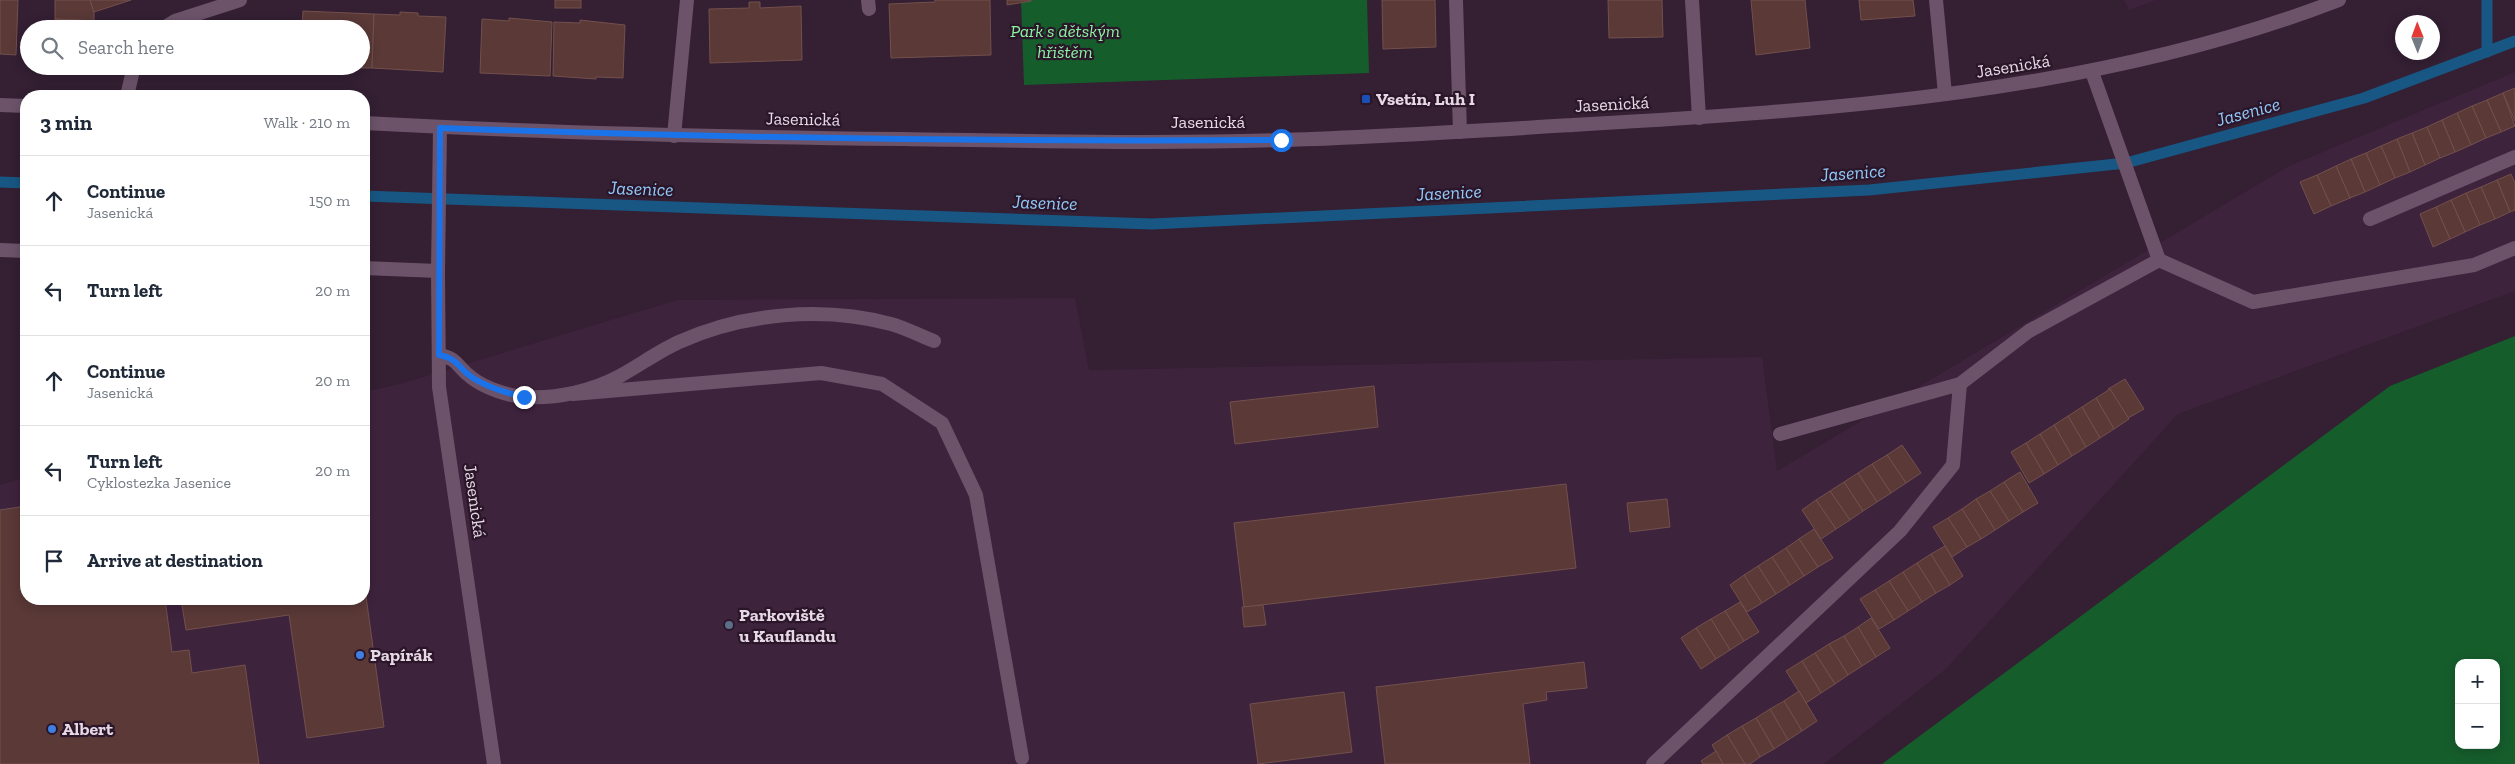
<!DOCTYPE html>
<html lang="en">
<head>
<meta charset="utf-8">
<style>
  body { margin:0; font-family:"Zilla Slab",serif; background:#f6f6f7; color:#1f2937 }
  .controls { position:absolute; right:15px; bottom:15px; display:grid; overflow:hidden; border-radius:10px; box-shadow:0 2px 12px #0003 }
  .controls button { width:45px; height:45px; display:grid; place-items:center; padding:0; border:0; border-bottom:1px solid #e0e1e3; background:#fff; color:#1f2937; font:25px sans-serif }
  .compass { position:absolute; left:2395px; top:15px; width:45px; height:45px; border-radius:50%; background:#fff; box-shadow:0 2px 12px #0003; rotate:359deg }
  .stop { position:absolute; width:15px; height:15px; margin:-11px; border:4px solid #1a73e8; border-radius:50%; background:#fff }
  .stop.end { background:#1a73e8; border-color:#fff; box-shadow:0 1px 5px #0008 }
  .list { margin:0; padding:0; list-style:none }
  h2 { display:flex; justify-content:space-between; align-items:center; height:65px; margin:0; padding:0 20px; font-size:21px }
  h2 small { font-size:16px; font-weight:400; color:#747a83 }
  .list li { display:grid; grid-template-columns:32px 1fr auto; gap:15px; align-items:center; box-sizing:border-box; height:90px; padding:0 20px; border-top:1px solid #e0e1e3 }
  .list b { display:block; font-size:19px; white-space:nowrap }
  .list p { margin:0; font-size:16px; white-space:nowrap; color:#747a83 }
  .list em { font-size:16px; font-style:normal; color:#747a83 }
  .icon { flex:none; width:28px; height:28px; fill:none; stroke:currentColor; stroke-width:2; stroke-linecap:round; stroke-linejoin:round }
  .map { position:relative; flex:none; width:2515px; height:764px; overflow:hidden }
  .search { position:absolute; background:#fff; box-shadow:0 2px 12px #0003; left:20px; top:20px; width:350px; height:55px; display:flex; align-items:center; gap:12px; box-sizing:border-box; padding:0 18px; border-radius:28px; color:#747a83; font-size:19px }
  .panel { position:absolute; background:#fff; box-shadow:0 2px 12px #0003; left:20px; top:90px; width:350px; height:515px; border-radius:20px }
  .map>svg:first-child { display:block }
</style>
</head>
<body>
<div class="map">
<svg width="2515" height="764" viewBox="0 0 2515 764">
  <rect width="100%" height="100%" fill="#341f33"/>
  <g fill="#3e233d">
    <path d="M2124,0H2156L2129,10Z"/>
    <path d="M2515,72V291L2178,414L1946,669L1824,764H0V485L26,477V599H364V392L400,384L677,300L1075,298L1089,370L1762,357L1777,471L2289,166Z"/>
  </g>
  <g fill="#165d2c" fill-rule="evenodd">
    <path d="M1021,0H1367L1369,73L1024,85Z"/>
    <path d="M2515,336V764H1882L2390,386ZM2459,663H2496V745H2459Z"/>
  </g>
  <g fill="none" stroke-linecap="round" stroke-linejoin="round">
    <g stroke="#185783" stroke-width="11">
      <path d="M2487,0V52"/>
      <path d="M0,182L26,183"/>
      <path d="M364,196L1152,224L1869,190L2126,163L2364,98L2515,41"/>
    </g>
  </g>
  <g fill="#5a3937" stroke="#73504d">
    <path d="M0,0H18L16,55L0,54Z"/>
    <path d="M55,0H90L94,12V21L55,19Z"/>
    <path d="M90,0H131L94,12Z"/>
    <rect x="555" y="0" width="26" height="8"/>
    <path d="M935,0H990L991,55L891,58L889,4L935,2Z"/>
    <path d="M1007,0H1031V1L1007,5Z"/>
    <path d="M1382,0H1435L1436,47L1383,49Z"/>
    <path d="M1608,0H1662L1663,37L1609,38Z"/>
    <path d="M1751,0H1805L1810,48L1756,55Z"/>
    <path d="M1859,0H1913L1915,16L1861,20Z"/>
    <path d="M749,2H760V8L801,6L802,60L710,63L709,9L749,8Z"/>
    <path d="M303,11L374,14L372,68H344V70L308,66H361V29H302Z"/>
    <path d="M400,12L418,13V16L446,17L443,72L372,68L374,14L400,15Z"/>
    <path d="M509,18L552,22L550,76L480,73L482,19L509,21Z"/>
    <path d="M55,19L94,21L92,29H54Z"/>
    <path d="M580,20L625,25L623,78L596,77V79L553,76L554,22L580,23Z"/>
    <path d="M2515,88V121L2503,93Z"/>
    <path d="M2503,93L2515,126L2501,132L2487,100Z"/>
    <path d="M2487,100L2501,132L2486,138L2472,106Z"/>
    <path d="M2472,106L2486,138L2471,145L2457,113Z"/>
    <path d="M2457,113L2471,145L2455,152L2442,120Z"/>
    <path d="M2442,120L2455,152L2440,158L2427,127Z"/>
    <path d="M2427,127L2440,158L2425,165L2412,133Z"/>
    <path d="M2412,133L2425,165L2410,172L2397,139Z"/>
    <path d="M2397,139L2410,172L2395,178L2381,146Z"/>
    <path d="M2381,146L2395,178L2380,185L2366,153Z"/>
    <path d="M2366,153L2380,185L2365,192L2351,159Z"/>
    <path d="M2351,159L2365,192L2350,198L2336,166Z"/>
    <path d="M2336,166L2350,198L2331,206L2317,175Z"/>
    <path d="M2511,174L2515,183V210L2510,212L2497,180Z"/>
    <path d="M2317,175L2331,206L2314,214L2300,182Z"/>
    <path d="M2497,180L2510,212L2495,219L2481,187Z"/>
    <path d="M2481,187L2495,219L2480,225L2466,193Z"/>
    <path d="M2466,193L2480,225L2465,232L2451,200Z"/>
    <path d="M2451,200L2465,232L2450,239L2436,207Z"/>
    <path d="M2436,207L2450,239L2433,247L2420,214Z"/>
    <path d="M2125,379L2144,409L2128,418L2110,389H2108Z"/>
    <path d="M1374,386L1378,427L1235,444L1230,402Z"/>
    <path d="M2110,389L2129,419L2114,429L2096,398Z"/>
    <path d="M2096,398L2114,429L2100,438L2082,407Z"/>
    <path d="M2082,407L2100,438L2086,447L2068,416Z"/>
    <path d="M2068,416L2086,447L2072,456L2054,425Z"/>
    <path d="M2054,425L2072,456L2058,465L2040,434Z"/>
    <path d="M2040,434L2058,465L2044,474L2026,443Z"/>
    <path d="M2026,443L2044,474L2029,483L2011,452Z"/>
    <path d="M1902,445L1921,473L1906,483L1887,455Z"/>
    <path d="M1887,455L1906,483L1891,493L1872,464Z"/>
    <path d="M1872,464L1891,493L1877,502L1858,473Z"/>
    <path d="M2020,472L2038,503L2023,512L2004,482Z"/>
    <path d="M1858,473L1877,502L1863,511L1844,482Z"/>
    <path d="M1844,482L1863,511L1850,520L1830,491Z"/>
    <path d="M2004,482L2023,512L2009,521L1990,491Z"/>
    <path d="M1566,484L1576,568L1244,607L1234,523Z"/>
    <path d="M1830,491L1850,520L1836,529L1816,500Z"/>
    <path d="M1990,491L2009,521L1995,530L1976,499Z"/>
    <path d="M1667,499L1670,527L1630,532L1627,503Z"/>
    <path d="M1976,499L1995,530L1981,539L1962,509Z"/>
    <path d="M1816,500L1836,529L1821,539L1802,510Z"/>
    <path d="M26,506V599H165L172,652L189,650L192,673L245,665L259,764H0V510Z"/>
    <path d="M1962,509L1981,539L1967,547L1948,518Z"/>
    <path d="M1948,518L1967,547L1952,557L1933,527Z"/>
    <path d="M1814,529L1833,558L1818,567L1799,539Z"/>
    <path d="M1799,539L1818,567L1804,576L1786,548Z"/>
    <path d="M1945,546L1963,576L1950,585L1931,554Z"/>
    <path d="M1786,548L1804,576L1790,585L1772,557Z"/>
    <path d="M1931,554L1950,585L1936,593L1917,563Z"/>
    <path d="M1772,557L1790,585L1776,594L1758,566Z"/>
    <path d="M1917,563L1936,593L1922,602L1903,572Z"/>
    <path d="M1758,566L1776,594L1762,603L1744,575Z"/>
    <path d="M1903,572L1922,602L1908,611L1889,581Z"/>
    <path d="M1744,575L1762,603L1747,612L1730,585Z"/>
    <path d="M1889,581L1908,611L1894,620L1875,590Z"/>
    <path d="M364,582L384,727L307,738L289,615L186,630L181,599H364Z"/>
    <path d="M1875,590L1894,620L1879,629L1860,599Z"/>
    <path d="M1740,602L1759,632L1744,641L1725,611Z"/>
    <path d="M1263,605L1266,625L1244,627L1242,607Z"/>
    <path d="M1725,611L1744,641L1730,650L1711,619Z"/>
    <path d="M1871,618L1890,648L1876,657L1858,627Z"/>
    <path d="M1711,619L1730,650L1716,659L1696,628Z"/>
    <path d="M1858,627L1876,657L1862,666L1844,636Z"/>
    <path d="M1696,628L1716,659L1701,669L1681,638Z"/>
    <path d="M1844,636L1862,666L1848,675L1829,644Z"/>
    <path d="M1829,644L1848,675L1835,684L1815,653Z"/>
    <path d="M1815,653L1835,684L1821,693L1802,661Z"/>
    <path d="M1802,661L1821,693L1806,703L1786,671Z"/>
    <path d="M1584,662L1587,688L1546,692L1547,700L1523,704L1530,764H1385L1376,687Z"/>
    <path d="M1799,691L1817,721L1802,731L1784,701Z"/>
    <path d="M1344,692L1352,752L1258,764L1250,704Z"/>
    <path d="M1784,701L1802,731L1788,740L1770,709Z"/>
    <path d="M1770,709L1788,740L1774,749L1756,718Z"/>
    <path d="M1756,718L1774,749L1760,757L1742,726Z"/>
    <path d="M1742,726L1760,757L1750,764H1745L1727,735Z"/>
    <path d="M1727,735L1745,764H1723L1712,745Z"/>
    <path d="M1716,751L1723,764H1703L1701,761Z"/>
  </g>
  <g fill="none" stroke-linecap="round" stroke-linejoin="round">
    <g stroke="#6c536a" stroke-width="14">
      <path d="M868,0L869,9"/>
      <path d="M1456,0L1460,132"/>
      <path d="M1936,0L1945,94"/>
      <path d="M2092,72L2159,260L2253,302L2474,265L2515,248"/>
      <path d="M674,136L687,0"/>
      <path d="M2370,219L2515,157"/>
      <path d="M439,355C460,359 456,367 472,378C485,388 508,396 525,397C557,399 592,391 620,376C640,365 659,351 679,342C743,313 823,306 891,324C906,328 920,336 934,341"/>
      <path d="M573,394L821,373L882,384L942,423L976,495L1022,758"/>
      <path d="M1780,434L1960,384L2029,331L2159,260"/>
      <path d="M1653,764L1900,531L1953,465L1960,384"/>
    </g>
    <g stroke="#6c536a" stroke-width="14">
      <path d="M1692,0L1699,118"/>
      <path d="M162,29L175,21L240,0"/>
      <path d="M127,96L134,66"/>
      <path d="M440,127L438,271L439,387L494,764"/>
      <path d="M0,250L26,251"/>
      <path d="M364,268L438,271"/>
    </g>
    <g stroke="#6c536a" stroke-width="14">
      <path d="M0,105L26,106"/>
      <path d="M364,123C544,133 723,137 903,139C1030,141 1157,144 1283,140C1380,137 1476,131 1573,125C1831,110 2095,94 2339,0"/>
    </g>
  </g>
  <g fill="none" stroke-linecap="round" stroke-linejoin="round">
    <path stroke="#1a73e8" stroke-width="6" d="M524,397C506,393 489,388 473,378C457,368 460,359 439,355L440,128C720,138 1000,142 1281,140"/>
  </g>
  <rect fill="#1a4fb4" stroke="#2a1529" stroke-width="2" x="1361" y="94" width="10" height="10" rx="2.5"/>
  <circle fill="#5c6f8a" stroke="#2a1529" stroke-width="2" cx="729" cy="625" r="5"/>
  <g fill="#3f7fe0" stroke="#2a1529" stroke-width="2">
    <circle cx="360" cy="655" r="5"/>
    <circle cx="52" cy="729" r="5"/>
  </g>
  <g text-anchor="middle" stroke-width="4.5" stroke-linejoin="round" paint-order="stroke">
    <g font-size="18" font-style="italic" fill="#8bf3a1" stroke="#2a1529">
      <text x="1065" y="37">Park s dětským<tspan x="1065" dy="21">hřištěm</tspan></text>
    </g>
    <g font-size="18" fill="#e6d8e5" stroke="#2a1529">
      <text transform="translate(2013 66) rotate(-9)" y="6">Jasenická</text>
      <text transform="translate(1612 104) rotate(-3)" y="6">Jasenická</text>
      <text transform="translate(803 119) rotate(1)" y="6">Jasenická</text>
      <text x="1208" y="128">Jasenická</text>
      <text transform="translate(475 501) rotate(82)" y="6">Jasenická</text>
    </g>
    <g font-size="18" font-weight="bold" fill="#e6d8e5" stroke="#2a1529" text-anchor="start">
      <text x="1376" y="105">Vsetín, Luh I</text>
      <text x="739" y="621">Parkoviště<tspan x="739" dy="21">u Kauflandu</tspan></text>
      <text x="370" y="661">Papírák</text>
      <text x="62" y="735">Albert</text>
    </g>
    <g font-size="19" font-style="italic" fill="#90c9f8" stroke="#2a1529">
      <text transform="translate(2248 111) rotate(-15)" y="7">Jasenice</text>
      <text transform="translate(1853 172) rotate(-4)" y="7">Jasenice</text>
      <text transform="translate(641 188) rotate(2)" y="7">Jasenice</text>
      <text transform="translate(1449 192) rotate(-3)" y="7">Jasenice</text>
      <text transform="translate(1045 202) rotate(2)" y="7">Jasenice</text>
    </g>
  </g>
</svg>
<div class="controls">
<button>+</button>
<button>−</button>
</div>
<svg class="compass" viewBox="-18 -18 36 36"><path d="M0-13l5 13h-10z" fill="#e53935"/><path d="M0 13l5-13h-10z" fill="#747a83"/></svg>
<div class="stop" style="left:1281px;top:140px"></div>
<div class="stop end" style="left:524px;top:397px"></div>
<div class="search"><svg class="icon" aria-label="search" viewBox="0 0 24 24"><circle cx="10" cy="10" r="6"/><path d="M15 15l6 6"/></svg>Search here</div>
<section class="panel">
<h2>3 min<small>Walk · 210 m</small></h2>
<ul class="list">
<li><svg class="icon" aria-label="ahead" viewBox="0 0 24 24"><path d="M12 20V5M6 11l6-6 6 6"/></svg><div><b>Continue</b><p>Jasenická</p></div><em>150 m</em></li>
<li><svg class="icon" aria-label="left" viewBox="0 0 24 24"><path d="M17 20v-9H6M10 6l-5 5 5 5"/></svg><div><b>Turn left</b></div><em>20 m</em></li>
<li><svg class="icon" aria-label="ahead" viewBox="0 0 24 24"><path d="M12 20V5M6 11l6-6 6 6"/></svg><div><b>Continue</b><p>Jasenická</p></div><em>20 m</em></li>
<li><svg class="icon" aria-label="left" viewBox="0 0 24 24"><path d="M17 20v-9H6M10 6l-5 5 5 5"/></svg><div><b>Turn left</b><p>Cyklostezka Jasenice</p></div><em>20 m</em></li>
<li><svg class="icon" aria-label="arrive" viewBox="0 0 24 24"><path d="M6 21V4h12l-3 4 3 4H6"/></svg><div><b>Arrive at destination</b></div></li>
</ul>
</section>
</div>
</body>
</html>
